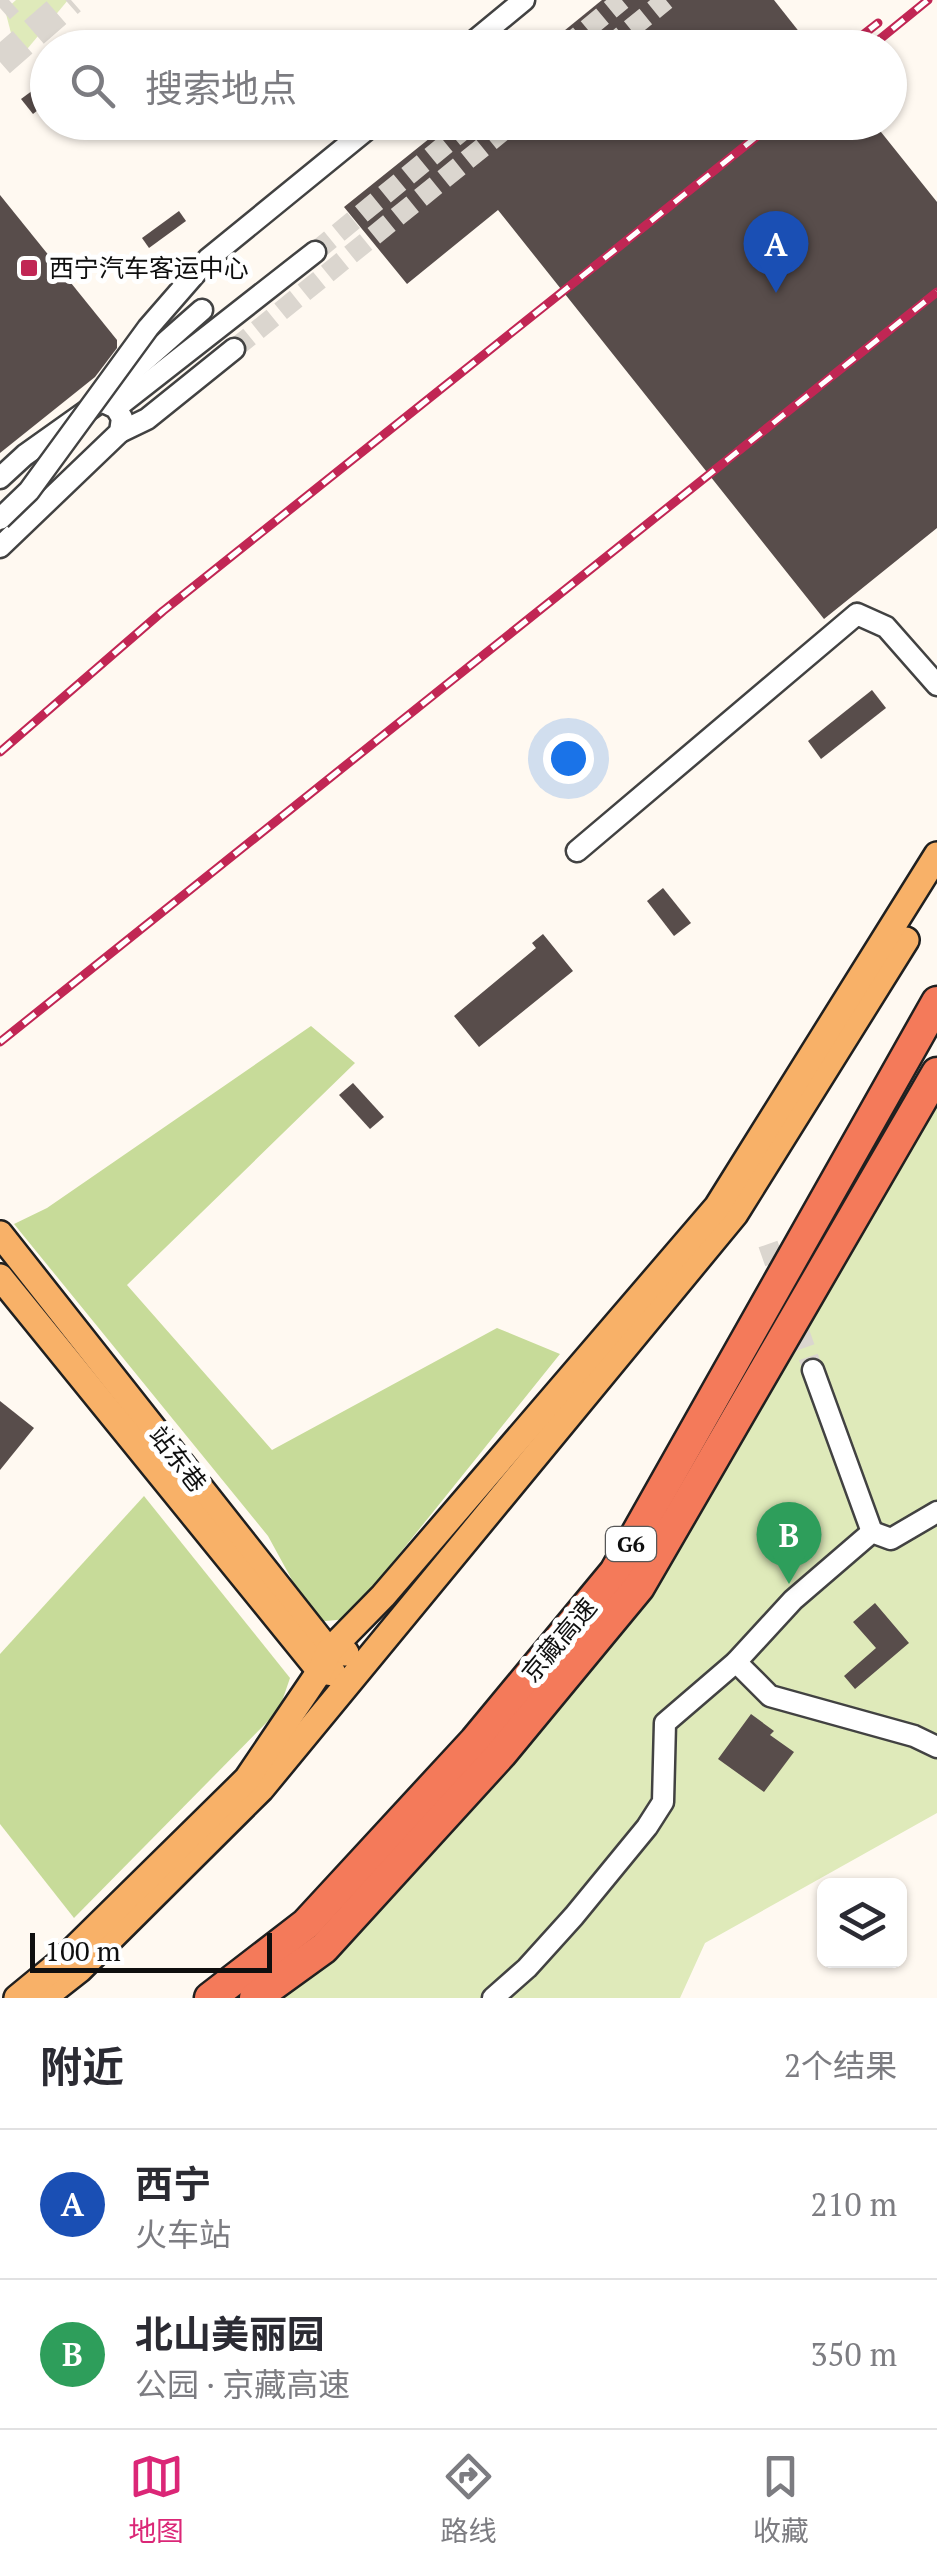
<!DOCTYPE html>
<html lang="zh">
<head>
<meta charset="utf-8">
<style>
  body { margin:0; font-family:"PT Serif","Noto Sans SC",serif; background:#f7f7f7; color:#2b2b33 }
  .controls { position:absolute; right:30px; bottom:30px; display:grid; overflow:hidden; border-radius:15px; box-shadow:0 2px 8px #0004 }
  .controls button { width:90px; height:90px; display:grid; place-items:center; padding:0; border:0; border-bottom:2px solid #e1e1e2; background:#fff; color:#2b2b33; font:50px sans-serif }
  .scale { position:absolute; left:30px; bottom:25px; width:242px; box-sizing:border-box; padding-left:10px; border:5px solid #0f0f0f; border-top:0; font-size:28px; line-height:35px; white-space:nowrap; color:#0f0f0f; -webkit-text-stroke:8px #fff; paint-order:stroke }
  .you { position:absolute; left:568px; top:758px; width:35px; height:35px; margin:-25px; border:8px solid #fff; border-radius:50%; background:#1a73e8; box-shadow:0 0 0 15px #1a73e833 }
  .badge { display:grid; place-items:center; width:65px; height:65px; border-radius:50%; background:#db2777; color:#fff; font-size:32px; font-weight:700 }
  .pin { position:absolute; translate:-50% -82px; filter:drop-shadow(0 2px 5px #0008) }
  .pin::after { content:''; position:absolute; top:52px; width:35px; height:30px; background:inherit; clip-path:polygon(0 0,100% 0,50% 100%) }
  .list { margin:0; padding:0; list-style:none }
  h2 { display:flex; justify-content:space-between; align-items:center; height:130px; margin:0; padding:0 40px; font-size:42px }
  h2 small { font-size:32px; font-weight:400; color:#7c7c81 }
  .list li { display:grid; grid-template-columns:65px 1fr auto; gap:30px; align-items:center; box-sizing:border-box; height:150px; padding:0 40px; border-top:2px solid #e1e1e2 }
  .list b { display:block; font-size:38px; white-space:nowrap }
  .list p { margin:0; font-size:32px; white-space:nowrap; color:#7c7c81 }
  .list em { font-size:32px; font-style:normal; color:#7c7c81 }
  .icon { flex:none; width:55px; height:55px; fill:none; stroke:currentColor; stroke-width:2; stroke-linecap:round; stroke-linejoin:round }
  .map { position:relative; flex:none; width:937px; height:1998px; overflow:hidden }
  .search { position:absolute; background:#fff; box-shadow:0 2px 8px #0004; left:30px; right:30px; top:30px; height:110px; display:flex; align-items:center; gap:25px; box-sizing:border-box; padding:0 35px; border-radius:55px; color:#7c7c81; font-size:38px }
  .sheet { height:430px; background:#fff }
  nav { display:flex; justify-content:space-around; align-items:center; box-sizing:border-box; height:140px; border-top:2px solid #e1e1e2; background:#fff; font-size:28px; color:#7c7c81 }
  nav a { display:grid; justify-items:center; gap:5px }
  nav .on { color:#db2777 }
  .map>svg:first-child { display:block }
</style>
</head>
<body>
<div class="map">
<svg width="937" height="1998" viewBox="0 0 937 1998">
  <rect width="100%" height="100%" fill="#fff9f1"/>
  <g fill="#dfeaba">
    <path d="M16,0H68L18,60L5,10Z"/>
    <path d="M937,1105V1813L705,1943L680,1998H265L799,1339Z"/>
  </g>
  <g fill="#c7db99">
    <path d="M311,1026L355,1063L127,1285L272,1450L497,1328L560,1354L347,1619L315,1622L268,1536L14,1224L47,1208Z"/>
    <path d="M144,1496L290,1678L279,1710L74,1918L0,1824V1654Z"/>
  </g>
  <g fill="#584d4b">
    <path d="M602,0H774L812,48H543Z"/>
    <path d="M48,79V102L33,114L21,99Z"/>
    <path d="M450,122H873L937,202V528L824,619L498,210L407,284L344,207Z"/>
    <path d="M0,195L117,340V348L95,377L0,453Z"/>
    <path d="M179,211L186,221L149,248L142,238Z"/>
    <path d="M872,690L886,708L821,759L808,741Z"/>
    <path d="M663,888L691,923L674,936L647,901Z"/>
    <path d="M543,934L573,971L479,1047L454,1016L536,948L532,943Z"/>
    <path d="M353,1083L384,1117L370,1129L339,1095Z"/>
    <path d="M0,1401L34,1428L0,1470Z"/>
    <path d="M875,1603L909,1643L855,1689L844,1676L876,1648L853,1622Z"/>
    <path d="M751,1714L774,1731L770,1735L794,1752L764,1792L718,1759Z"/>
  </g>
  <g fill="none" stroke-linecap="round" stroke-linejoin="round">
    <g stroke="#dbd6cf" stroke-width="20" stroke-dasharray="20 10" stroke-linecap="butt">
      <path d="M564,48L622,0"/>
      <path d="M607,48L666,0"/>
      <path d="M315,252L473,122"/>
      <path d="M234,349L514,122"/>
      <path d="M768,1244L813,1370"/>
    </g>
    <g stroke="#dbd6cf" stroke-width="30" stroke-dasharray="30 15" stroke-linecap="butt">
      <path d="M0,8L9,0"/>
      <path d="M0,62L71,0"/>
    </g>
    <defs>
      <g id="minor">
        <path d="M466,48L524,0"/>
        <path d="M110,391L202,310"/>
        <path d="M116,408L315,252"/>
        <path d="M120,432L147,419L234,349"/>
        <path d="M0,478L25,455L101,401L116,408L122,418L120,432L0,547"/>
        <path d="M577,851L857,614L886,627L937,685"/>
        <path d="M813,1370L872,1532"/>
        <path d="M736,1662L770,1696L914,1736L937,1747"/>
        <path d="M493,1998L527,1968L574,1916L647,1827L663,1802L665,1723L736,1662L793,1600L872,1532L891,1539L937,1512"/>
      </g>
      <g id="major">
        <path d="M0,1234L329,1651L346,1653"/>
        <path d="M0,1277L320,1671L333,1673"/>
        <path d="M47,1995L79,1970L261,1789L735,1214L906,940"/>
        <path d="M17,1998L62,1961L247,1779L320,1671L329,1651L383,1596L717,1207L937,855"/>
      </g>
      <g id="highway">
        <path d="M210,1998L306,1924L475,1741L615,1572L937,1002"/>
        <path d="M255,1998L324,1948L501,1754L639,1587L937,1073"/>
      </g>
    </defs>
    <use href="#minor" stroke="#424242" stroke-width="25"/>
    <use href="#major" stroke="#202020" stroke-width="30"/>
    <use href="#highway" stroke="#202020" stroke-width="35"/>
    <use href="#minor" stroke="#fff" stroke-width="20"/>
    <use href="#major" stroke="#f8b168" stroke-width="25"/>
    <use href="#highway" stroke="#f47a5a" stroke-width="30"/>
    <defs>
      <g id="rail">
        <path d="M846,48L878,23"/>
        <path d="M869,48L928,0"/>
        <path d="M0,752L163,611L775,122"/>
        <path d="M0,1042L937,292"/>
      </g>
    </defs>
    <use href="#rail" stroke="#c12654" stroke-width="9"/>
    <use href="#rail" stroke="#fff" stroke-width="5" stroke-dasharray="15" stroke-linecap="butt"/>
    <defs>
      <path id="minor-bridge" d="M0,519L29,491L148,328L208,259L376,122"/>
    </defs>
    <use href="#minor-bridge" stroke="#424242" stroke-width="25" stroke-linecap="butt"/>
    <use href="#minor-bridge" stroke="#fff" stroke-width="20"/>
  </g>
  <rect fill="#c12654" stroke="#fff" stroke-width="4" x="19" y="258" width="20" height="20" rx="5"/>
  <g text-anchor="middle" stroke-width="10" stroke-linejoin="round" paint-order="stroke">
    <rect fill="#fff" stroke="#575757" stroke-width="2.5" x="606" y="1527" width="50" height="34" rx="8"/>
    <g font-size="22" font-weight="bold" fill="#0f0f0f">
      <text x="631" y="1552">G6</text>
    </g>
    <g font-size="25" fill="#0f0f0f" stroke="#fff" text-anchor="start">
      <text x="49" y="277">西宁汽车客运中心</text>
    </g>
    <g font-size="25" fill="#0f0f0f" stroke="#fff">
      <text transform="translate(178 1459) rotate(52)" y="9">站东巷</text>
      <text transform="translate(559 1640) rotate(-50)" y="9">京藏高速</text>
    </g>
  </g>
</svg>
<div class="controls">
<button><svg class="icon" aria-label="layers" viewBox="0 0 24 24"><path d="M12 4l9 5-9 5-9-5zM3 14l9 5 9-5"/></svg></button>
</div>
<div class="scale">100 m</div>
<div class="you"></div>
<div class="pin badge" style="left:776px;top:293px;background:#1a4fb4">A</div>
<div class="pin badge" style="left:789px;top:1584px;background:#2e9e5b">B</div>
<div class="search"><svg class="icon" aria-label="search" viewBox="0 0 24 24"><circle cx="10" cy="10" r="6"/><path d="M15 15l6 6"/></svg>搜索地点</div>
</div>
<section class="sheet">
<h2>附近<small>2个结果</small></h2>
<ul class="list">
<li><span class="badge" style="background:#1a4fb4">A</span><div><b>西宁</b><p>火车站</p></div><em>210 m</em></li>
<li><span class="badge" style="background:#2e9e5b">B</span><div><b>北山美丽园</b><p>公园 · 京藏高速</p></div><em>350 m</em></li>
</ul>
</section>
<nav>
<a class="on"><svg class="icon" aria-label="map" viewBox="0 0 24 24"><path d="M3 6l6-2 6 2 6-2v14l-6 2-6-2-6 2zM9 4v14M15 6v14"/></svg>地图</a>
<a><svg class="icon" aria-label="directions" viewBox="0 0 24 24"><path d="M12 3l9 9-9 9-9-9zM9 14v-3h6M13 9l2 2-2 2"/></svg>路线</a>
<a><svg class="icon" aria-label="saved" viewBox="0 0 24 24"><path d="M7 4h10v16l-5-4-5 4z"/></svg>收藏</a>
</nav>
</body>
</html>
